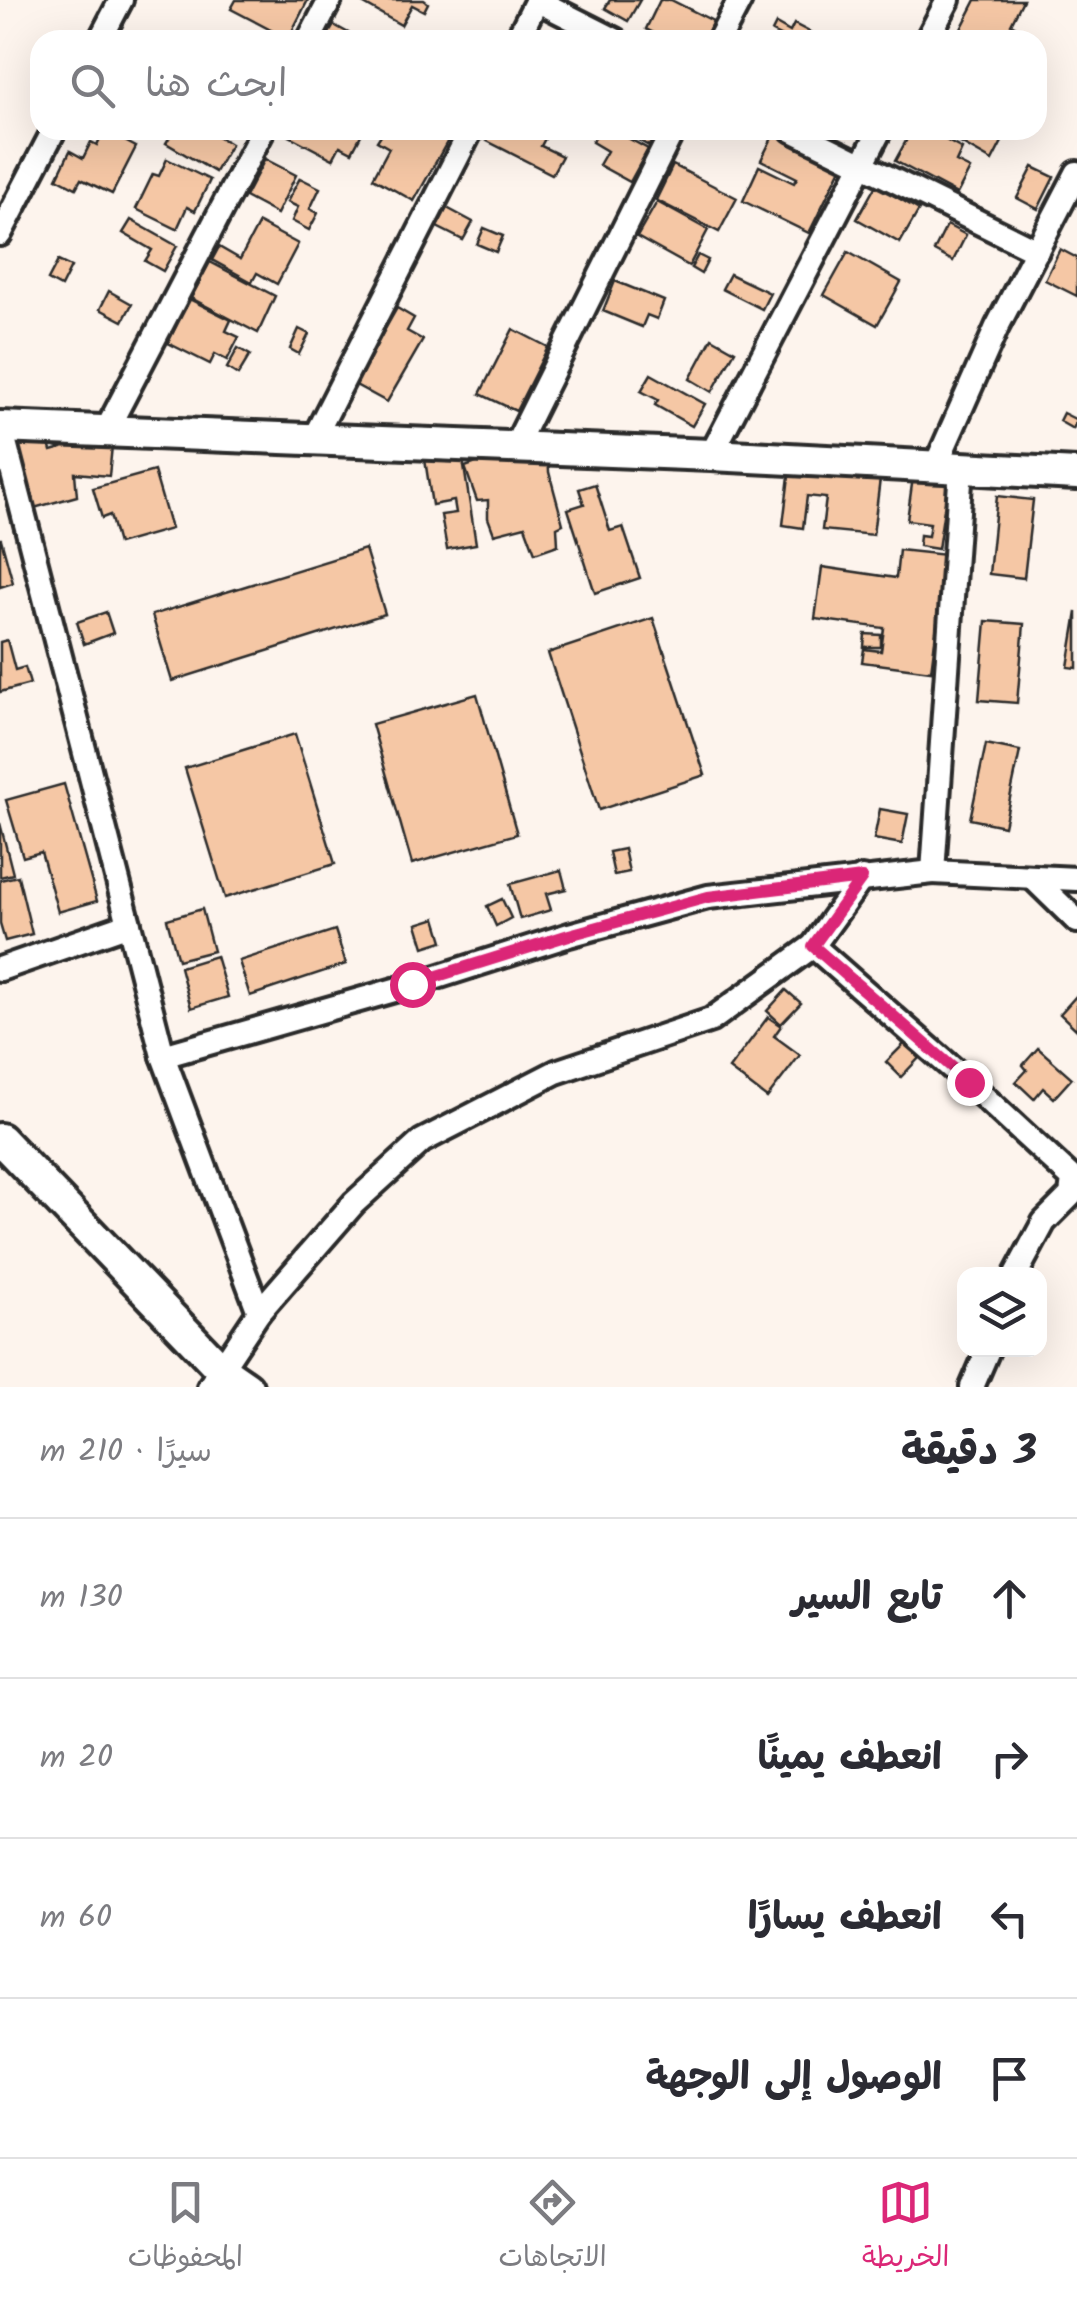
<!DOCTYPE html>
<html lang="ar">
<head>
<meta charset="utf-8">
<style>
  body { margin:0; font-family:Kalam,"Playpen Sans Arabic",sans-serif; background:#f7f7f7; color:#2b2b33; direction:rtl }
  .controls { position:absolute; right:30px; bottom:30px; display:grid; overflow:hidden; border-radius:20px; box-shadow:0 10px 40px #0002 }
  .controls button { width:90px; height:90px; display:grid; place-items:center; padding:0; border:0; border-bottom:2px solid #e1e1e2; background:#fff; color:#2b2b33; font:50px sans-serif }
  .stop { position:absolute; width:30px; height:30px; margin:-22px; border:8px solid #db2777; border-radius:50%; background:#fff }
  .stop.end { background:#db2777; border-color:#fff; box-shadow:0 2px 10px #0008 }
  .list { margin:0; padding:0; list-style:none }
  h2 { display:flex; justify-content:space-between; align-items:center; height:130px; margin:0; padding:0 40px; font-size:42px }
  h2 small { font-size:32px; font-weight:400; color:#7c7c81 }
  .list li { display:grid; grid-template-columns:65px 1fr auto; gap:30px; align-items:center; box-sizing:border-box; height:160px; padding:0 40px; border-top:2px solid #e1e1e2 }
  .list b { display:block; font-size:38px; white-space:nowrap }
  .list em { font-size:32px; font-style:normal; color:#7c7c81 }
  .icon { flex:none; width:55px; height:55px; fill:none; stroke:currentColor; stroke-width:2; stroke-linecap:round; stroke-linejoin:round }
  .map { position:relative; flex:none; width:1077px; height:1387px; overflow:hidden; direction:ltr }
  .search { position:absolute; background:#fff; box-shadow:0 10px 40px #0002; left:30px; right:30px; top:30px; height:110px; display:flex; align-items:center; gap:25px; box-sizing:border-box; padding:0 35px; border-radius:30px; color:#7c7c81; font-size:38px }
  .sheet { height:770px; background:#fff }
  nav { display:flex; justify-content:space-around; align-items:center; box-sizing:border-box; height:140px; border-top:2px solid #e1e1e2; background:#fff; font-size:28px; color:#7c7c81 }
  nav a { display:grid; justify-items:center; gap:5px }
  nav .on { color:#db2777 }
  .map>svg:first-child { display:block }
</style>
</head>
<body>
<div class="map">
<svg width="1077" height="1387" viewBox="0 0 1077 1387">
  <rect width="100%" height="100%" fill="#fdf4ed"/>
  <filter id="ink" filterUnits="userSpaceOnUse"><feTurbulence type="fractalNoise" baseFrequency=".01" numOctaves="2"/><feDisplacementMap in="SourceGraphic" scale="20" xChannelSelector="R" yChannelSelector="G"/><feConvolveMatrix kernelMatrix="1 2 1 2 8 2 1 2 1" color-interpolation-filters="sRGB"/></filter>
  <g filter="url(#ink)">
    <g fill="#f5c7a5" stroke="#2b2b2b" stroke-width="2.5">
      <path d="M236,0H308L288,39L231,9Z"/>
      <path d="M357,0H424L428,3L424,11L412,5L401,25Z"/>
      <path d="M610,0H640L628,21L605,8Z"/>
      <path d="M660,0H671L713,21L704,40H668L646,29Z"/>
      <path d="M976,0H1023L1011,24L1025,32L1021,40H972L959,33Z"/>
      <path d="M776,24L790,32L794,24L825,40H788L772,32Z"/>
      <path d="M334,25L361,40H325Z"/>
      <path d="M104,130L136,147L112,194L81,179L76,188L57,178L70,151L83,158L91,142L97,145Z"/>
      <path d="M174,130H207L231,144L215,172L166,143Z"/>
      <path d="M357,130L362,133L352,152L340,146L333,159L280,131Z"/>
      <path d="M384,130H443L451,135L414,201L373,178L389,148L377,141Z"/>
      <path d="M492,130L548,133L541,146L562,156L552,174L487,141Z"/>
      <path d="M598,130H613L648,149L630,182L599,165L607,151L592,142Z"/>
      <path d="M621,130H658L649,146Z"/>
      <path d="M912,130H949L944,139L962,149L956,162L970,169L957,194L895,161Z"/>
      <path d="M938,130H1008L992,161Z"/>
      <path d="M774,134L841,168L809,233L743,201L759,166L794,183L797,178L761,160Z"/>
      <path d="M167,159L210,180L195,211L187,207L177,229L136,209L153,174L159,176Z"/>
      <path d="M265,159L296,175L277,214L245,197Z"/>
      <path d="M673,165L737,198L719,232L656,200Z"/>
      <path d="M1033,167L1054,177L1038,209L1017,198Z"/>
      <path d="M300,178L320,188L310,209L318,213L309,230L292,221L298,207L287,202Z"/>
      <path d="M876,185L919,210L900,243L857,219Z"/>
      <path d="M657,202L708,230L689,266L637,237Z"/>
      <path d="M447,208L473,222L463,240L437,227Z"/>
      <path d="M131,220L177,246L163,271L145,261L152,250L123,233Z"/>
      <path d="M259,223L298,244L277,284L257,273L252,282L212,260L219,247L240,259Z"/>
      <path d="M947,225L966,235L953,261L934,251Z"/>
      <path d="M484,228L503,236L496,252L477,244Z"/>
      <path d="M1060,249L1077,258V296L1045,280Z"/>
      <path d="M848,252L901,282L877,325L824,295Z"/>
      <path d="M698,255L708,260L701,274L691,268Z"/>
      <path d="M58,261L71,267L61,287L48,280Z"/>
      <path d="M210,262L275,296L258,333L191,298Z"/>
      <path d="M730,274L770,293L762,309L722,289Z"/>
      <path d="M615,281L664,301L657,319L647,315L642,327L603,311Z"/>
      <path d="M109,291L132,304L123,321L100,309Z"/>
      <path d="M189,299L231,320L226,331L239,337L227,360L215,354L210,364L168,343Z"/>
      <path d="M397,308L414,318L407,331L423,340L387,402L354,384Z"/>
      <path d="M299,329L309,334L299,354L290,349Z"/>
      <path d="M513,329L548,347L516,411L480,394Z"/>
      <path d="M712,338L735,351L712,392L690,379Z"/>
      <path d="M238,348L250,355L238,375L227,368Z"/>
      <path d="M651,374L705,404L692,426L655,405L658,400L641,391Z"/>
      <path d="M1063,413L1077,420L1073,429L1059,421Z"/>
      <path d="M47,436L51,451L62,448V439L113,436L109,476L75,473L77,496L34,508L17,444Z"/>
      <path d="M461,447L476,544L447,549L441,515L456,513L454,501L432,505L424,453Z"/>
      <path d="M548,454L549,472L563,524L557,527L558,545L535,553L525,526L494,534L488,518V500L477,501L465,467L496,456Z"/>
      <path d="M790,468L880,479L873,535L822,530L826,498L807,496L803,528L783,525Z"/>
      <path d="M154,471L171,529L118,544L110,515L102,518L93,488Z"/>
      <path d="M913,477L948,482L938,549L919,546L920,535L928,536L930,523L907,520Z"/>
      <path d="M595,484L610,531L623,527L640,578L595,593L568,509L584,504L579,489Z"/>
      <path d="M997,496L1033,500L1024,578L989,574Z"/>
      <path d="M1,539L13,583L0,587V539Z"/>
      <path d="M365,549L385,614L172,681L152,615Z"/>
      <path d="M899,550L946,555L931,671L862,662L864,649L881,651L884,628L815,619L822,567L896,578Z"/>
      <path d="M106,612L113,633L84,644L77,622Z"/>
      <path d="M1077,612V668L1068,667Z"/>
      <path d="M653,618L705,775L599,810L548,653Z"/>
      <path d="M986,621L1024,624L1017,703L979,700Z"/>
      <path d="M865,634L881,635V647H864Z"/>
      <path d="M7,640L15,670L25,667L30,684L0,692V642Z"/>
      <path d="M477,694L517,834L412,864L372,724Z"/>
      <path d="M295,734L335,864L225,898L185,768Z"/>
      <path d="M986,744L1020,751L1004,826L970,819Z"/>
      <path d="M64,784L97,901L58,912L41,852L23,857L6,800Z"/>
      <path d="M880,809L908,814L902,844L874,839Z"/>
      <path d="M0,823L13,874L0,877Z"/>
      <path d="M624,849L629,872L614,875L609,852Z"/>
      <path d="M561,870L566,889L546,894L551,910L520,919L510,884Z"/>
      <path d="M18,876L32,934L5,941L0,924V880Z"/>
      <path d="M502,899L511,918L496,926L487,906Z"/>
      <path d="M202,909L213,951L178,960L167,919Z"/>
      <path d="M436,918L443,941L424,947L417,924Z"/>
      <path d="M335,930L346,964L250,996L239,961Z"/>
      <path d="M216,956L228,997L191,1008L180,967Z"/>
      <path d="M786,990L801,1003L781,1024L767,1011Z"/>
      <path d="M1077,995V1030L1060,1014Z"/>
      <path d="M768,1017L781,1026L774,1036L800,1055L767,1098L729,1069Z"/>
      <path d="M905,1043L920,1057L901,1077L886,1062Z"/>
      <path d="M1038,1048L1072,1078L1054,1098L1043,1088L1034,1099L1016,1082L1027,1070L1023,1065Z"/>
    </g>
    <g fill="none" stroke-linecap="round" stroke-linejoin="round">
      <defs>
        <g id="street">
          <path d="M536,0L615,40"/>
          <path d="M100,40L121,0"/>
          <path d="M309,40L330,0"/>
          <path d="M517,40L537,0"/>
          <path d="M719,40L740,0"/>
          <path d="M927,40L948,0"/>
          <path d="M792,130L1037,251"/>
          <path d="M0,234L54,130"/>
          <path d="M1,427L163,1056L259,1312L209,1387"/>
          <path d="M107,429L263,130"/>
          <path d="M314,438L471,130"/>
          <path d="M515,447L673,130"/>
          <path d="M711,455L880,130"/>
          <path d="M935,467L997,327L1077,173"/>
          <path d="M961,468L933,872L1077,879"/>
          <path d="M1032,877L1077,921"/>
          <path d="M813,946L969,1083L1073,1179L1071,1195L1044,1222L1016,1274"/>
          <path d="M0,969L129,924"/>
          <path d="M163,1056L412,985L569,935L708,897L933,872"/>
          <path d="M259,1312L354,1203L422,1141L556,1072L711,1020L813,946L862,878"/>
          <path d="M972,1387L988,1350"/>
        </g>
        <g id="secondary">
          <path d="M0,427L711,455L1077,474"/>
          <path d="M0,1139L221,1369L247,1387"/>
        </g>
      </defs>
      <use href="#street" stroke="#2b2b2b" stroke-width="30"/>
      <use href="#secondary" stroke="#2b2b2b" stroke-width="38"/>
      <use href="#street" stroke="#fff" stroke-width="22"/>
      <use href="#secondary" stroke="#fff" stroke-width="30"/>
    </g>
  </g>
  <g fill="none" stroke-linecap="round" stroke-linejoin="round" filter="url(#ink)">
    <path stroke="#db2777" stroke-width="12" d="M412,984L569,935L708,897L862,878L813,946L969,1082"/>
  </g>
</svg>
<div class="controls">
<button><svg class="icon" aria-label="layers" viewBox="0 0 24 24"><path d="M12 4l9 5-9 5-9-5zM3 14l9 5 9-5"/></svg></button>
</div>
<div class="stop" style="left:412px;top:984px"></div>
<div class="stop end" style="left:969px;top:1082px"></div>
<div class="search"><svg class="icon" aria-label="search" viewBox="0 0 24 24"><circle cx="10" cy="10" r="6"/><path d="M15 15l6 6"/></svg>ابحث هنا</div>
</div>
<section class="sheet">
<h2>3 دقيقة<small>سيرًا · 210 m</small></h2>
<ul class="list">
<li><svg class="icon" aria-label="ahead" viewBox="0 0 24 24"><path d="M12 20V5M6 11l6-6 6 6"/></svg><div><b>تابع السير</b></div><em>130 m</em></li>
<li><svg class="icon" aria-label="right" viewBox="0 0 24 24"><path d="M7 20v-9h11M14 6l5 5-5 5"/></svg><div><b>انعطف يمينًا</b></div><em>20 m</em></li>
<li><svg class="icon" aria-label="left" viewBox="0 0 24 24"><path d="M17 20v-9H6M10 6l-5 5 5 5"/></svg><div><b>انعطف يسارًا</b></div><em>60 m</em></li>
<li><svg class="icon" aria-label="arrive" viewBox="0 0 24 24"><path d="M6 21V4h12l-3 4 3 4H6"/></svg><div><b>الوصول إلى الوجهة</b></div></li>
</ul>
</section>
<nav>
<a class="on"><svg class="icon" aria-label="map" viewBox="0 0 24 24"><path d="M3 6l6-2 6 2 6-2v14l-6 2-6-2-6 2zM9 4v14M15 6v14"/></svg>الخريطة</a>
<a><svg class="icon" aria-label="directions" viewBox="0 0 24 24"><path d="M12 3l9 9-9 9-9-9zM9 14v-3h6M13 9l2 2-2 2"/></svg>الاتجاهات</a>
<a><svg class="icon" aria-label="saved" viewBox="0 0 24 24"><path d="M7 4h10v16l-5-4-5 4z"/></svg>المحفوظات</a>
</nav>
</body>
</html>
